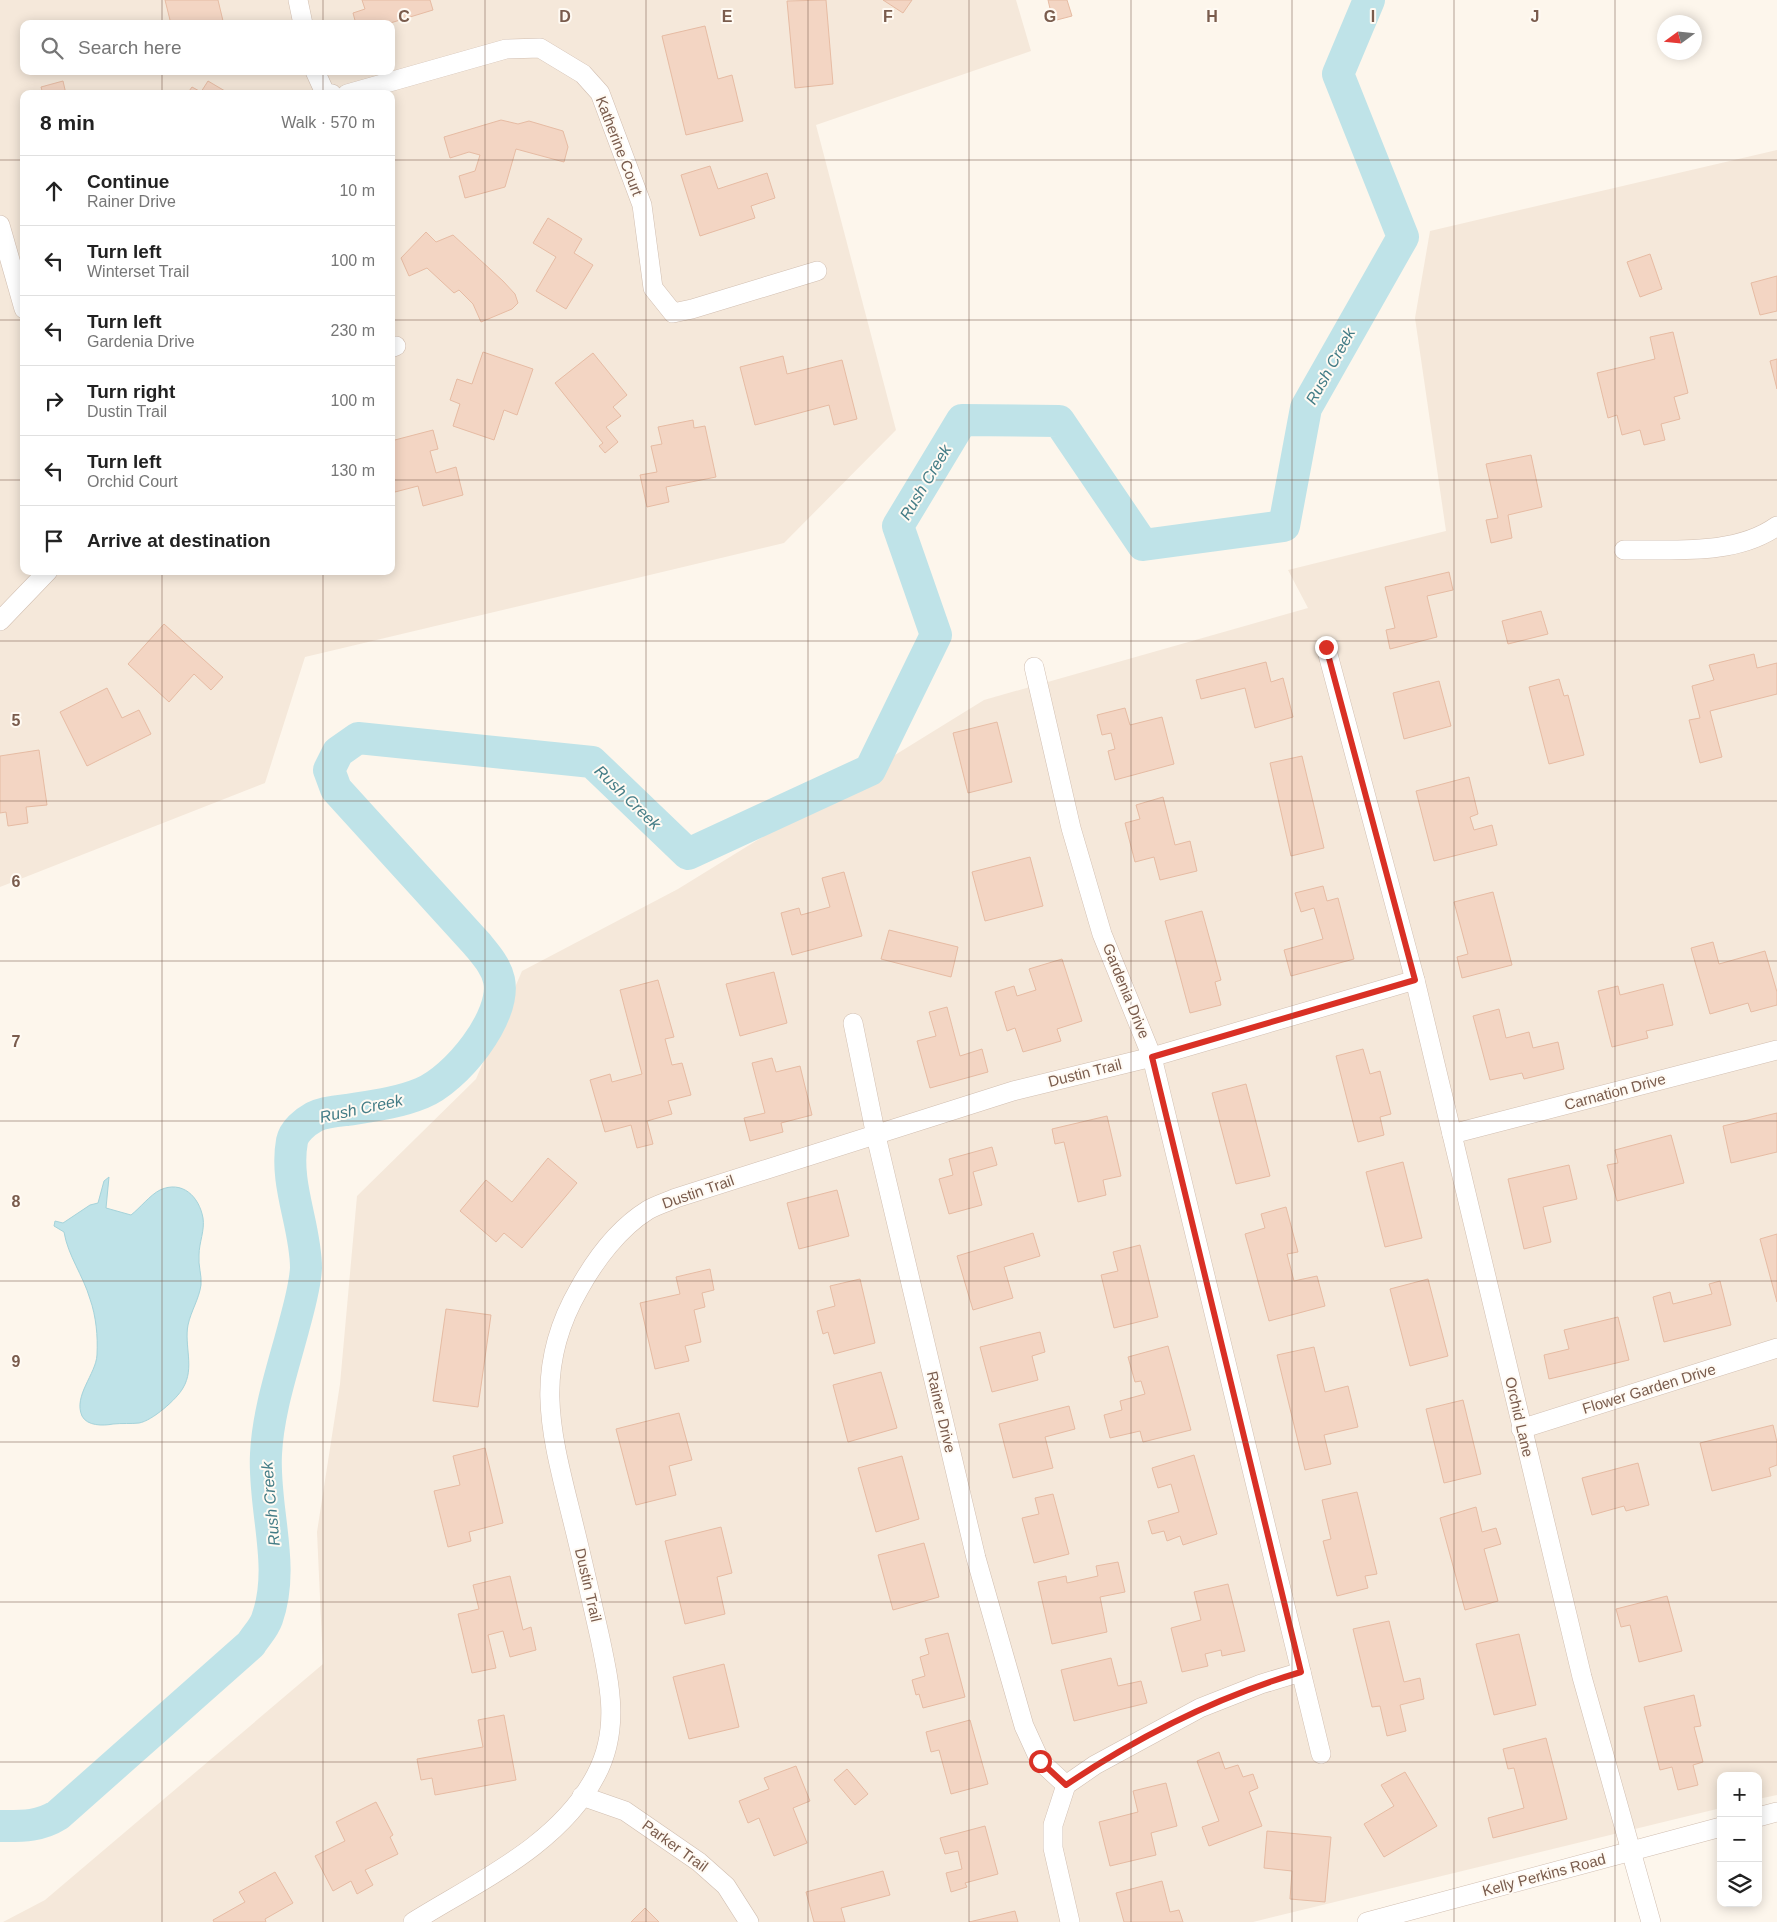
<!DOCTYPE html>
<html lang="en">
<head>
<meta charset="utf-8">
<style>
  body { margin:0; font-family:Arial,sans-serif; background:#f2f2f2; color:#222 }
  .controls { position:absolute; right:15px; bottom:15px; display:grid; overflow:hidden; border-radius:10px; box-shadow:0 2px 12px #0003 }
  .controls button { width:45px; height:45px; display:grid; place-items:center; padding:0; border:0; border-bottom:1px solid #e0e0e0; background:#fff; color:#222; font:25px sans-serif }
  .compass { position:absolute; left:1657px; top:15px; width:45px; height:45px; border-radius:50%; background:#fff; box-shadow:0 2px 12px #0003; rotate:255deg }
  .stop { position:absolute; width:15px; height:15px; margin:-11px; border:4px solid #d93025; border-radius:50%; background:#fff }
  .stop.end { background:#d93025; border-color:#fff; box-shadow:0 1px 5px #0008 }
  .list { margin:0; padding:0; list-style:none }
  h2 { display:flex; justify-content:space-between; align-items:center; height:65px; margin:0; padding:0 20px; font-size:21px }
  h2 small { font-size:16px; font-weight:400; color:#767676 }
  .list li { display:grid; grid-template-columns:32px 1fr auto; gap:15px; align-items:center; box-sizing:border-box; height:70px; padding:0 20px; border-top:1px solid #e0e0e0 }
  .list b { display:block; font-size:19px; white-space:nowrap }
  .list p { margin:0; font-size:16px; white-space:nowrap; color:#767676 }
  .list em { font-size:16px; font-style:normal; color:#767676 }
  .icon { flex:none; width:28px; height:28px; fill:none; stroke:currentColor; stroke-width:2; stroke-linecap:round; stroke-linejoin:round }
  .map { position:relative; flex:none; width:1777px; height:1922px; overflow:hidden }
  .search { position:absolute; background:#fff; box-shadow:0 2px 12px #0003; left:20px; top:20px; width:375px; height:55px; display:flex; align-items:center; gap:12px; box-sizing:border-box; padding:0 18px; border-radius:10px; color:#767676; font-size:19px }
  .panel { position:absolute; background:#fff; box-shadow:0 2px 12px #0003; left:20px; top:90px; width:375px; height:485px; border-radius:10px }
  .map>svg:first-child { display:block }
</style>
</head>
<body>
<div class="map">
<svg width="1777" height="1922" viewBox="0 0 1777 1922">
  <rect width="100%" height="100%" fill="#fdf6ec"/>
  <g fill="#f5e8da" fill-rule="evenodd">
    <path d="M0,0H1016L1031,51L816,125L896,430L784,543L305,657L265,783L0,887ZM24,24H391V71H24ZM24,94H391V571H24Z"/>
    <path d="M1777,150V1795L1758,1799V1776H1721V1808L1253,1922H3L45,1900L323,1664L317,1532L340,1384L357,1196L476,1079L522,971L678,889L984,700L1308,608L1288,570L1446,531L1415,318L1430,231Z"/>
  </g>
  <path fill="#bfe3e8" stroke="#a5d3da" d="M109,1177L106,1208L131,1215C140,1208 150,1195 160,1190C182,1180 199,1196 203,1218C205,1230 199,1243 199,1255C198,1266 202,1275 201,1285C199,1299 191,1311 188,1325C184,1346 195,1368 183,1388C177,1399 152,1421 139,1423C131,1424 122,1423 113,1424C103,1426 87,1426 82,1416C73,1396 96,1374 97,1355C98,1336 96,1316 90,1299C83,1275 68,1256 64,1232L54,1226L55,1221L63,1223L90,1205L98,1203L104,1181Z"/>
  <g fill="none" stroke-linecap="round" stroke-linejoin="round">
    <path stroke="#bfe3e8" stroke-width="32" d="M0,1826C21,1826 39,1827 58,1815L251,1644C256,1636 264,1628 267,1619C286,1566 263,1509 266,1454C268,1411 283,1368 294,1326C299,1307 305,1287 306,1268C306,1226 284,1184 292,1141C294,1131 305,1122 314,1117C324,1112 337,1111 347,1110C372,1106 398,1103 422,1093C455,1080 507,1017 499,980C496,966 486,955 477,944L336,789L329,770L338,752L358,738L592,762L688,854L870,770L936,635L898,526L962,420L1059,421L1143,545L1284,526L1306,408L1403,237L1338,74L1369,0"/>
  </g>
  <g fill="#f3d5c3" stroke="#e6bba3">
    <path d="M165,0H218L223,21L212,24H171Z"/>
    <path d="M362,0H430L433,10L387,24H356L353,13L365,9Z"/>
    <path d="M826,0L833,84L795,88L787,1Z"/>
    <path d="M883,0H912L903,13Z"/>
    <path d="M1048,0H1067L1072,16L1053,21Z"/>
    <path d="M705,26L718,79L732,75L743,121L686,135L662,36Z"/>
    <path d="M63,81L66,94H43L41,87Z"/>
    <path d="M208,81L230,94H187L192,87L201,92Z"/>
    <path d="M501,120L518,124L529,121L563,131L568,147L564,162L516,149L505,187L465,198L459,176L475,171L480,155L469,152L450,158L444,137Z"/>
    <path d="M710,166L718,189L767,173L775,198L751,206L755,218L700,236L681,175Z"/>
    <path d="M548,218L582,239L574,253L593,265L566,309L536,291L556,257L533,243Z"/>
    <path d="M426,232L436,242L453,235L503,281L515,294L518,303L512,309L481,322L473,304L459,290L454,293L427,268L409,276L401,258Z"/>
    <path d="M1650,254L1662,289L1640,297L1627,262Z"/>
    <path d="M1777,276V311L1760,315L1751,283Z"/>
    <path d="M1673,332L1688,393L1674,397L1680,419L1661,424L1665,440L1644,445L1640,430L1622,435L1617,415L1608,418L1597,373L1655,359L1650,337Z"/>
    <path d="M483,352L533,369L517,415L504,410L494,440L453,426L460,404L450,400L457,379L472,384Z"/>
    <path d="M593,353L627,395L613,407L621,416L606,427L618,442L605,453L599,446L603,443L555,383Z"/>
    <path d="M783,356L787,374L842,360L857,419L834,425L829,405L755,425L740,367Z"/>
    <path d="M1777,359V389L1770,361Z"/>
    <path d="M693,420L694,428L705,426L716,477L666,487L669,502L647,507L640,475L657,472L651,446L662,444L658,427Z"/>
    <path d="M433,430L438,449L430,451L436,473L456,467L463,495L423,506L418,486L395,492L391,478V441Z"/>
    <path d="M1531,455L1542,507L1508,515L1512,538L1491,543L1486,520L1498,518L1486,464Z"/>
    <path d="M1449,572L1453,590L1427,596L1437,637L1390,649L1386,630L1395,628L1385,587Z"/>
    <path d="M1541,611L1548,634L1508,644L1502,621Z"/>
    <path d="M164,624L223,677L211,690L194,674L169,702L128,664Z"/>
    <path d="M1754,654L1757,668L1777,663V694L1710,711L1722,757L1700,763L1689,720L1700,718L1692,686L1714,680L1709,665Z"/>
    <path d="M1266,662L1271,682L1283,678L1293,717L1255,728L1245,688L1201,699L1196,680Z"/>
    <path d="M1559,679L1564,696L1568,695L1584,755L1549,764L1529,687Z"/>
    <path d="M1439,681L1451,726L1404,739L1393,693Z"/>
    <path d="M107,688L122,718L139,710L151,734L87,766L60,712Z"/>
    <path d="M1125,708L1130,725L1162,717L1174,764L1115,780L1108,751L1115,749L1111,733L1102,735L1097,715Z"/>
    <path d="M997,722L1012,782L968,793L953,733Z"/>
    <path d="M39,750L47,805L26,807L28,823L8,826L6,812L0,813V756Z"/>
    <path d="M1302,756L1324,848L1291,856L1270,763Z"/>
    <path d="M1469,777L1478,814L1470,817L1474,830L1492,825L1497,845L1434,861L1416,791Z"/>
    <path d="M1163,797L1175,845L1190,841L1197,871L1160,880L1154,857L1135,862L1125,823L1140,819L1136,805Z"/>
    <path d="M1030,857L1043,906L985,921L972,872Z"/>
    <path d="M844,872L862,936L792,955L781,913L799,908L801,915L830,907L822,878Z"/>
    <path d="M1323,886L1327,901L1338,898L1354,959L1291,976L1284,950L1323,939L1314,908L1301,912L1295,893Z"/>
    <path d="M1493,892L1512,965L1462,978L1457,957L1468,954L1454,902Z"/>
    <path d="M1202,911L1221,980L1215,982L1221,1005L1190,1013L1165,921Z"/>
    <path d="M889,930L958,947L951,977L881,959Z"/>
    <path d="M1713,942L1719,964L1765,951L1777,992V1005L1751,1012L1748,1003L1710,1014L1691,948Z"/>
    <path d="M1062,959L1082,1021L1057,1029L1061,1041L1023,1052L1015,1028L1007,1031L995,992L1014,986L1017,996L1036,990L1029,969Z"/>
    <path d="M774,972L787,1023L740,1036L726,984Z"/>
    <path d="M658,980L674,1037L665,1039L672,1065L682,1063L691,1095L668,1101L672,1114L647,1121L653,1144L637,1148L631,1125L605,1132L590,1080L610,1074L612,1082L642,1074L620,990Z"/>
    <path d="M1663,984L1673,1025L1646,1031L1648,1038L1612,1047L1598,991L1618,986L1620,995Z"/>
    <path d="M947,1007L960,1056L982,1049L988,1072L930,1088L917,1041L936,1036L929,1012Z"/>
    <path d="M1499,1009L1506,1038L1529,1032L1533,1048L1558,1042L1564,1069L1524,1079L1522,1073L1490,1080L1473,1016Z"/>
    <path d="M1363,1049L1370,1074L1380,1071L1391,1114L1380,1117L1384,1135L1358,1142L1336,1056Z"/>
    <path d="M772,1058L776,1072L800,1066L812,1115L781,1123L783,1132L750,1141L744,1118L765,1113L752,1063Z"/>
    <path d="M1246,1084L1270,1176L1236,1184L1212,1093Z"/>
    <path d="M1777,1113V1152L1731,1163L1723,1126Z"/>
    <path d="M1107,1116L1121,1176L1103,1180L1106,1195L1078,1202L1064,1142L1055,1144L1052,1129Z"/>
    <path d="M1671,1135L1684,1183L1617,1201L1607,1165L1618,1163L1615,1150Z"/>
    <path d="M992,1147L997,1165L973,1172L982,1205L949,1214L939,1179L953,1175L949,1159Z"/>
    <path d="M548,1158L577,1183L522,1248L504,1233L496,1242L460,1211L486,1180L512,1202Z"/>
    <path d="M1403,1162L1422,1238L1385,1247L1366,1172Z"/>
    <path d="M1569,1165L1577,1199L1543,1207L1551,1242L1524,1249L1508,1179Z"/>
    <path d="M837,1190L849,1236L799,1249L787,1203Z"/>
    <path d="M1286,1207L1298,1252L1287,1254L1294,1281L1317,1276L1325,1306L1269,1321L1245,1234L1265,1228L1261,1214Z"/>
    <path d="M1033,1233L1040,1256L1004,1267L1013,1298L973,1310L957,1256Z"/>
    <path d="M1777,1234V1302L1760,1239Z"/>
    <path d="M1140,1245L1158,1317L1114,1328L1101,1275L1118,1271L1113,1252Z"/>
    <path d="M710,1269L714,1290L702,1293L705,1307L694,1310L701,1342L685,1346L689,1361L655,1369L640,1303L680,1294L676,1277Z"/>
    <path d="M860,1279L875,1343L834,1354L828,1332L823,1334L817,1311L835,1306L830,1286Z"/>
    <path d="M1428,1279L1448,1356L1410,1366L1390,1289Z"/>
    <path d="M1720,1281L1731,1325L1664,1342L1653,1297L1670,1292L1673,1304L1712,1294L1709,1284Z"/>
    <path d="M446,1309L491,1315L478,1407L433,1401Z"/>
    <path d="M1618,1317L1629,1360L1549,1379L1544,1355L1569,1349L1564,1330Z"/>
    <path d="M1040,1332L1045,1352L1032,1356L1038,1380L992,1392L980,1347Z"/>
    <path d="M1168,1346L1191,1430L1143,1442L1140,1431L1110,1438L1104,1415L1122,1410L1120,1401L1145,1394L1141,1381L1135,1382L1128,1357Z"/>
    <path d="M1314,1347L1325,1392L1348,1386L1358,1427L1324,1435L1331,1464L1305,1470L1277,1355Z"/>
    <path d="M881,1372L897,1428L848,1442L833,1385Z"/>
    <path d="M1463,1400L1481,1474L1444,1483L1426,1409Z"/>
    <path d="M1069,1406L1075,1429L1045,1437L1053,1468L1013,1478L999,1424Z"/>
    <path d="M679,1413L692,1460L669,1466L676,1495L636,1505L616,1429Z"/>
    <path d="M1773,1425L1777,1442V1465L1769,1468L1771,1476L1712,1491L1700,1443Z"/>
    <path d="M485,1448L503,1523L469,1532L471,1541L448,1547L434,1491L460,1485L453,1456Z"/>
    <path d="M1194,1455L1217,1534L1183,1545L1180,1536L1167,1541L1164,1531L1152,1534L1148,1521L1179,1512L1171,1484L1158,1488L1152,1468Z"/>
    <path d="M902,1456L919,1519L876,1532L858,1468Z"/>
    <path d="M1638,1463L1649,1505L1626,1511L1624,1506L1592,1515L1582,1478Z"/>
    <path d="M1357,1492L1377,1574L1365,1576L1368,1588L1337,1596L1323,1541L1331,1539L1322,1500Z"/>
    <path d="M1053,1494L1069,1554L1034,1563L1022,1518L1039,1514L1035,1498Z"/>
    <path d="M1476,1507L1482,1532L1496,1528L1501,1544L1484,1549L1498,1601L1465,1610L1440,1518Z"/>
    <path d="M721,1527L732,1573L717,1577L725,1614L685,1624L665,1541Z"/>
    <path d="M924,1543L939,1597L893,1610L878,1555Z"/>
    <path d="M1118,1562L1125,1592L1100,1597L1107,1632L1052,1644L1038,1582L1066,1576L1067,1583L1098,1576L1096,1566Z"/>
    <path d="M510,1576L523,1630L531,1627L536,1650L510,1657L503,1631L488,1635L496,1668L472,1673L458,1614L479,1609L473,1585Z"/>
    <path d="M1228,1584L1245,1651L1222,1656L1221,1650L1205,1654L1208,1666L1182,1672L1171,1628L1201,1620L1194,1592Z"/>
    <path d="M1667,1596L1682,1651L1639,1662L1630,1625L1621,1627L1616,1609Z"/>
    <path d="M1389,1621L1404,1682L1420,1678L1424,1699L1400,1705L1406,1731L1387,1736L1380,1706L1372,1707L1353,1629Z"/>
    <path d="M948,1633L965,1697L923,1708L919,1694L916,1695L912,1680L925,1676L920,1657L929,1654L925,1639Z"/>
    <path d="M1519,1634L1536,1705L1494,1715L1476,1644Z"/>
    <path d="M1111,1658L1118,1686L1141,1681L1147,1703L1074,1721L1061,1670Z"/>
    <path d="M724,1664L739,1727L689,1739L673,1677Z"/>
    <path d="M1694,1695L1701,1726L1694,1727L1703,1762L1693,1765L1698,1785L1678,1790L1672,1767L1660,1770L1644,1707Z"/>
    <path d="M504,1715L516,1780L435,1795L432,1778L421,1780L417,1759L483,1747L478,1720Z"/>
    <path d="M970,1720L988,1784L951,1794L939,1750L931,1752L926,1732Z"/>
    <path d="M1546,1738L1567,1819L1493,1838L1488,1818L1524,1808L1514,1768L1508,1769L1503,1749Z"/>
    <path d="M1219,1752L1225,1769L1238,1765L1243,1777L1253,1774L1258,1788L1249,1792L1262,1826L1209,1846L1202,1827L1219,1821L1197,1761Z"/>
    <path d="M796,1766L810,1801L793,1808L807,1843L774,1856L759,1818L748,1823L739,1801L769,1789L764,1778Z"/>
    <path d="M847,1769L868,1794L855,1805L834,1780Z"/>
    <path d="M1405,1772L1437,1826L1384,1857L1364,1824L1394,1806L1381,1785Z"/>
    <path d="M1166,1783L1177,1826L1151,1833L1156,1855L1110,1866L1099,1822L1138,1812L1133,1791Z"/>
    <path d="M376,1802L393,1835L390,1837L398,1854L365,1870L373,1885L357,1894L351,1881L333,1891L315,1856L345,1841L336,1822Z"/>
    <path d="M985,1826L998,1874L965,1883L967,1887L951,1892L946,1873L962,1869L958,1851L945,1854L940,1838Z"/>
    <path d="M1267,1831L1331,1837L1325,1902L1290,1899L1292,1871L1264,1868Z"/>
    <path d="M883,1871L890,1895L841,1908L845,1922H814L806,1892Z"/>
    <path d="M275,1872L293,1903L265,1919L266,1922H214L213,1920L245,1902L239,1892Z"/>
    <path d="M1162,1881L1170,1912L1179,1910L1183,1922H1124L1116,1893Z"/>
    <path d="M645,1908L659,1922H631Z"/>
    <path d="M1015,1911L1018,1922H969Z"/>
  </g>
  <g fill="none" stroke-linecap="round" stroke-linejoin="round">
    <defs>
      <g id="minor">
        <path d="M298,0L303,24"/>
        <path d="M315,71L325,93L332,94"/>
        <path d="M347,94L506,49L540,48L583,74L600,93L642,205L653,288L673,313L692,309L817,271"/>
        <path d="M0,225L24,309"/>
        <path d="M391,348L396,346"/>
        <path d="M1624,550C1673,549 1735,556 1777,526"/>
        <path d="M0,621L48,571"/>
        <path d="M1326,647L1415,980L1582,1677L1651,1922"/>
        <path d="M1034,667L1071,828L1102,934L1152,1057L1321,1754"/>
        <path d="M853,1023L876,1136L976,1558L1024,1726L1040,1761L1066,1785"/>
        <path d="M1452,1134L1777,1050"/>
        <path d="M1521,1429L1777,1348"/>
        <path d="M582,1796L625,1811L699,1862L726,1886L749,1922"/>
        <path d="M1758,1817L1777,1812"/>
        <path d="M413,1922C477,1882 560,1845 596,1775C620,1730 610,1685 600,1638C591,1598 582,1558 572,1518C551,1433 532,1370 579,1289C595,1260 619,1228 648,1210C657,1205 667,1202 676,1198L1013,1091L1152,1057L1415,980"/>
        <path d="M1070,1922L1053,1848V1825L1066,1785L1095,1765L1200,1708L1261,1684L1301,1672"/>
        <path d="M1367,1922L1721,1827"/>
      </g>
    </defs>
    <use href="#minor" stroke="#d1beb0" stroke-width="20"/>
    <use href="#minor" stroke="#fff" stroke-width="19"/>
  </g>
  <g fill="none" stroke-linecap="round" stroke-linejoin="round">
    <path stroke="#d93025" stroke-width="6" d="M1040,1761L1066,1785C1139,1736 1217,1697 1301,1672L1152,1057L1415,980L1326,647"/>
  </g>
  <path fill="none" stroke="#7a5c4d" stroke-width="1" stroke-opacity="0.55" d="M162,0V24M323,0V24M485,0V1922M646,0V1922M808,0V1922M969,0V1922M1131,0V1922M1292,0V1922M1454,0V1922M1615,0V1922M162,71V94M323,71V94M0,160H24M391,160H1777M0,320H24M391,320H1777M0,480H24M391,480H1777M162,571V1922M323,571V1922M0,641H1777M0,801H1777M0,961H1777M0,1121H1777M0,1281H1777M0,1442H1777M0,1602H1777M0,1762H1777"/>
  <g text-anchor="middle" stroke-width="4" stroke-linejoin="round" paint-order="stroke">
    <g font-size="15" fill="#7a5c4d" stroke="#fffaf3">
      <text transform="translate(619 146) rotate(69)" y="5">Katherine Court</text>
      <text transform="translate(1126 991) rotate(68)" y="5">Gardenia Drive</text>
      <text transform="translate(1085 1073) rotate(-14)" y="5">Dustin Trail</text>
      <text transform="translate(1615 1092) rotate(-15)" y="5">Carnation Drive</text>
      <text transform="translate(698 1192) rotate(-19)" y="5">Dustin Trail</text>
      <text transform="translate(1649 1389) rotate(-17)" y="5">Flower Garden Drive</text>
      <text transform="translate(941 1412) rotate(77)" y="5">Rainer Drive</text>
      <text transform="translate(1519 1417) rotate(77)" y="5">Orchid Lane</text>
      <text transform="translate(588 1585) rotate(77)" y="5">Dustin Trail</text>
      <text transform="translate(675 1846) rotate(36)" y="5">Parker Trail</text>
      <text transform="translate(1544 1875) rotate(-15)" y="5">Kelly Perkins Road</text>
    </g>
    <g font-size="16" font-style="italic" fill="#437c86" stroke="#fffaf3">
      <text transform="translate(1330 366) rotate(-61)" y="6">Rush Creek</text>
      <text transform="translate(925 482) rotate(-59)" y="6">Rush Creek</text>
      <text transform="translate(628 797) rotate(44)" y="6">Rush Creek</text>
      <text transform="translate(361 1108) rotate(-12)" y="6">Rush Creek</text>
      <text transform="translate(270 1504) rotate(-95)" y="6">Rush Creek</text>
    </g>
  </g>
  <g font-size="16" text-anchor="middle" font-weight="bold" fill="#7a5c4d" stroke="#fffaf3" stroke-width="4" stroke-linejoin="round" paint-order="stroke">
    <text x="404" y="22">C</text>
    <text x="565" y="22">D</text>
    <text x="727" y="22">E</text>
    <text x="888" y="22">F</text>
    <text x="1050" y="22">G</text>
    <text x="1212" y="22">H</text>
    <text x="1373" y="22">I</text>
    <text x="1535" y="22">J</text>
    <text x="16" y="726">5</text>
    <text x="16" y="887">6</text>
    <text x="16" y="1047">7</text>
    <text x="16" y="1207">8</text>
    <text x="16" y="1367">9</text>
  </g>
</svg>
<div class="controls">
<button>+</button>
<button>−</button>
<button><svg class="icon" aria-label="layers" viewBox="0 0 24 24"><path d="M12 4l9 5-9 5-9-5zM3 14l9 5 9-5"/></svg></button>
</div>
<svg class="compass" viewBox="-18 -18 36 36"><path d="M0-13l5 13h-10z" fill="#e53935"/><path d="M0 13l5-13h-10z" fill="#767676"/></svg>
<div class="stop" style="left:1040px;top:1761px"></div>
<div class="stop end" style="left:1326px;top:647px"></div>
<div class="search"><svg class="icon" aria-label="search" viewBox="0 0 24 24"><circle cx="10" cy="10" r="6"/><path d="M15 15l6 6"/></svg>Search here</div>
<section class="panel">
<h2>8 min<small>Walk · 570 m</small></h2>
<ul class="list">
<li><svg class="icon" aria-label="ahead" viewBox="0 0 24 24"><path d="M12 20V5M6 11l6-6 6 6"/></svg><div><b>Continue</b><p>Rainer Drive</p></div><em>10 m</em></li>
<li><svg class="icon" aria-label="left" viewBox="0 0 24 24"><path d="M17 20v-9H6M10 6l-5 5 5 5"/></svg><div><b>Turn left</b><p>Winterset Trail</p></div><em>100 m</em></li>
<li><svg class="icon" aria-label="left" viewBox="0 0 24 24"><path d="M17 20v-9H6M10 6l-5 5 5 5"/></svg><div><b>Turn left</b><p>Gardenia Drive</p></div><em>230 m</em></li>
<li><svg class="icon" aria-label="right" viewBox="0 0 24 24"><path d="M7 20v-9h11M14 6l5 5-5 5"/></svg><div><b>Turn right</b><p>Dustin Trail</p></div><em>100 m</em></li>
<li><svg class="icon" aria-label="left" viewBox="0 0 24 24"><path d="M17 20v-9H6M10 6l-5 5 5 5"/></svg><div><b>Turn left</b><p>Orchid Court</p></div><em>130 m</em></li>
<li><svg class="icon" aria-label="arrive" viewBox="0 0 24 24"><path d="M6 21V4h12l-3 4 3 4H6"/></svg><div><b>Arrive at destination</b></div></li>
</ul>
</section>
</div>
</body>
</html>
